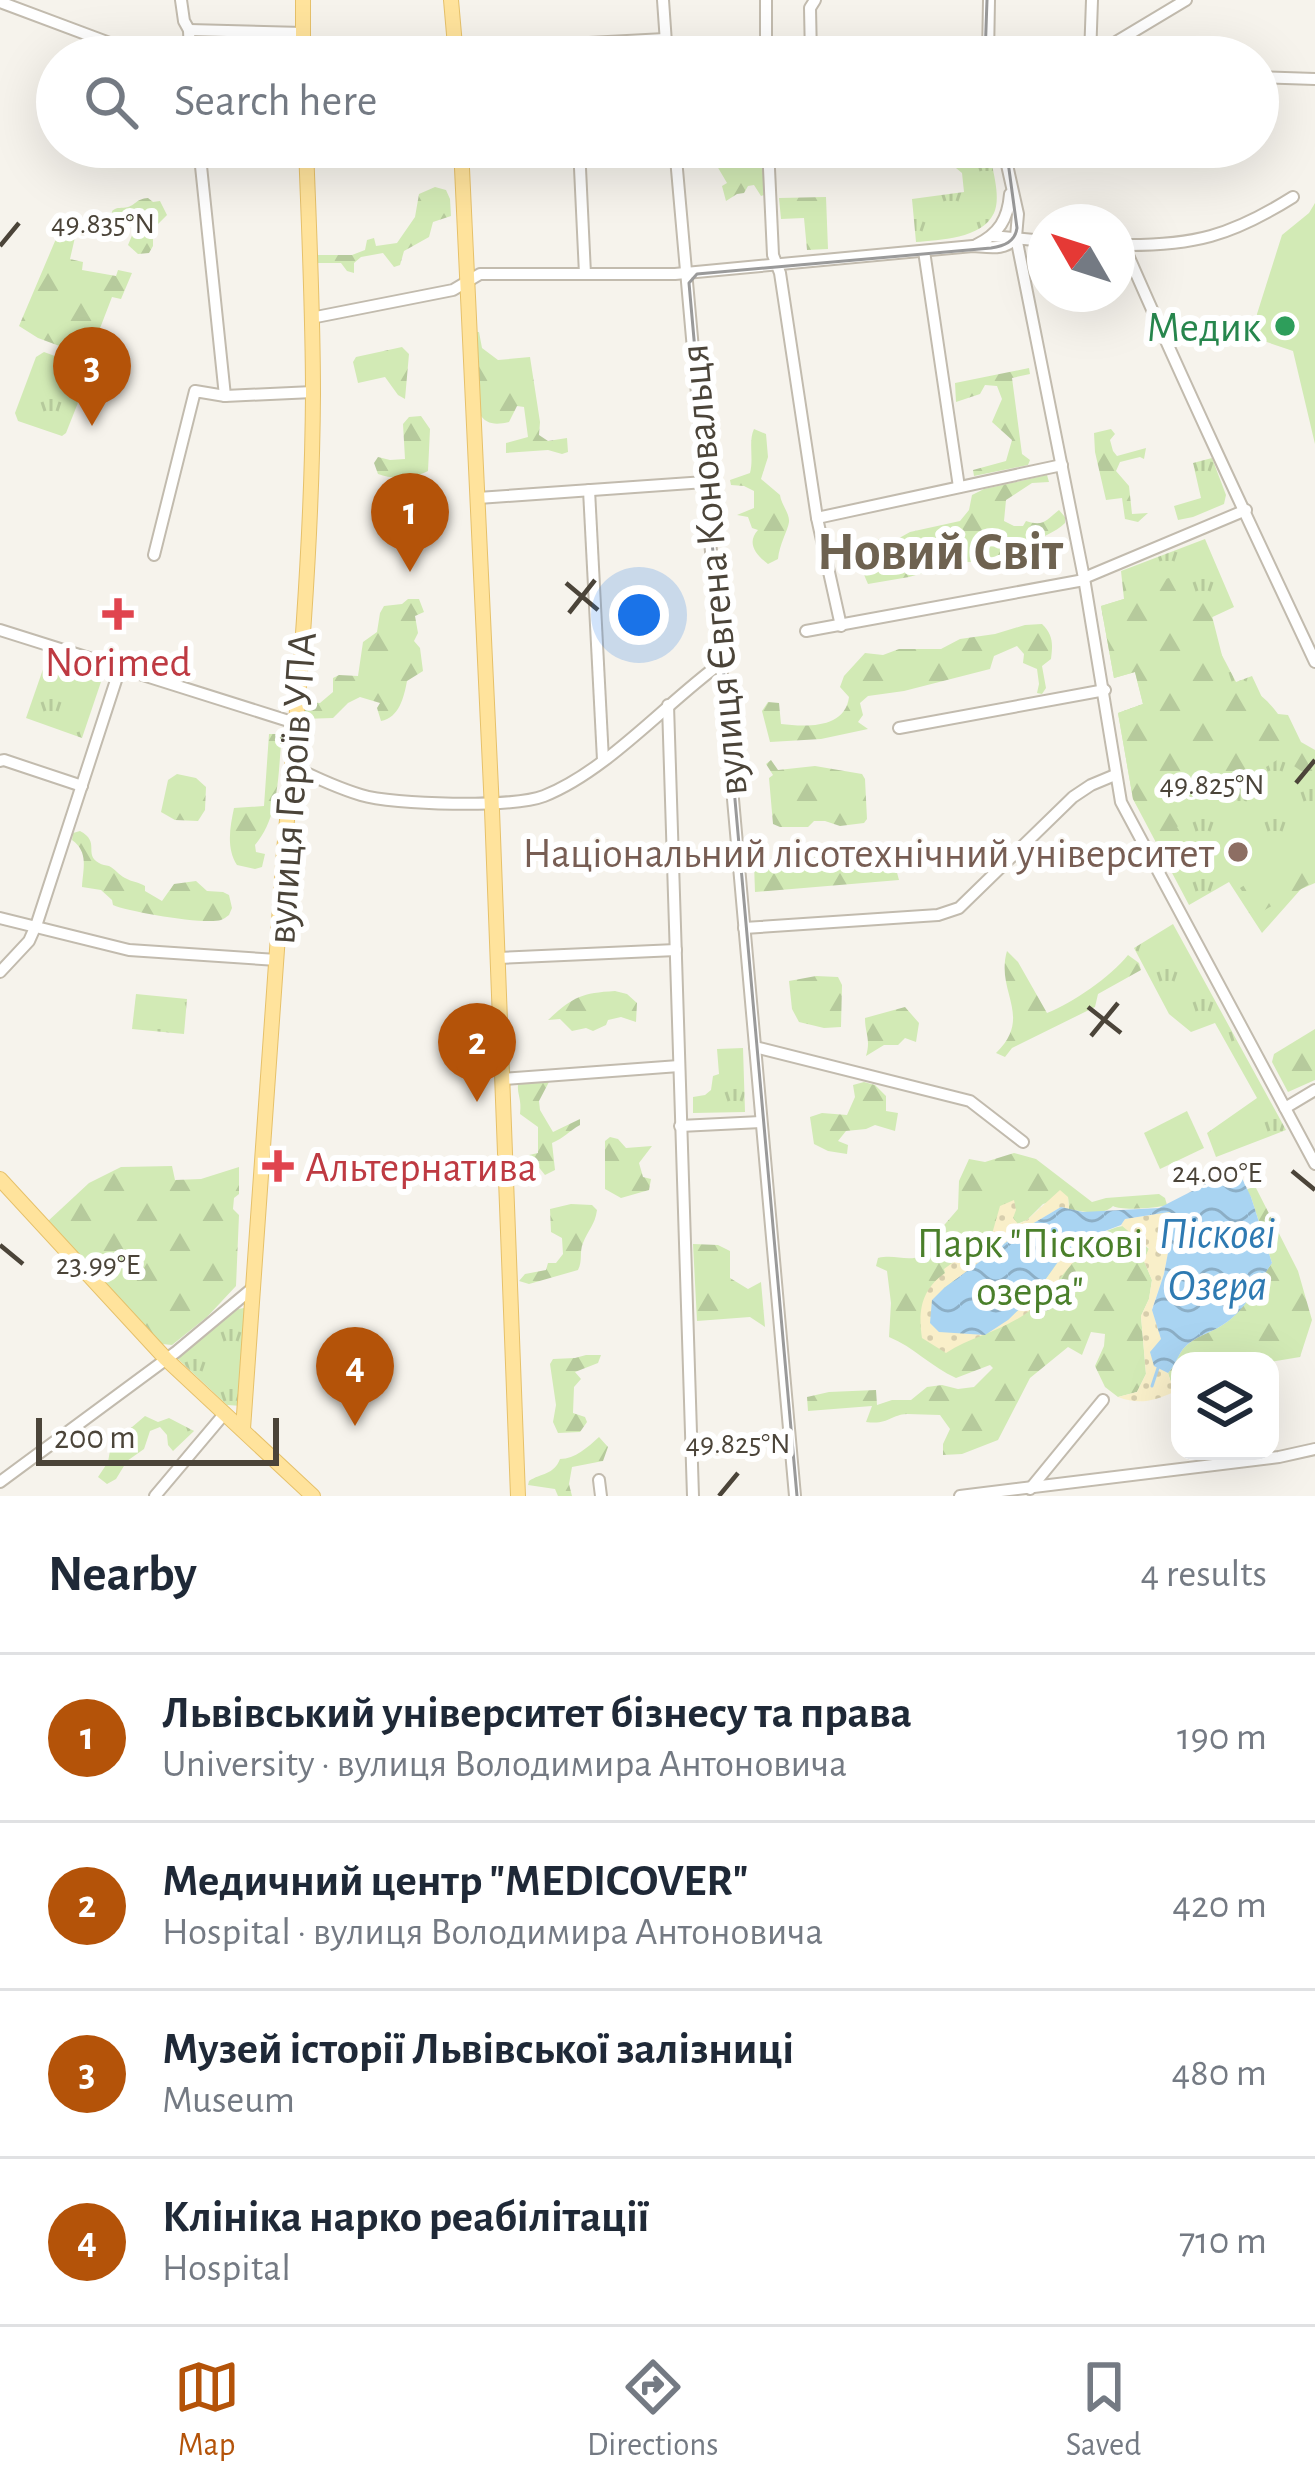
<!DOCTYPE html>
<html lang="en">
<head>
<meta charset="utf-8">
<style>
  body { margin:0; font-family:"Alegreya Sans",sans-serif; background:#f6f6f7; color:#1f2937 }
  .controls { position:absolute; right:36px; bottom:36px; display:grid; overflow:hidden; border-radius:24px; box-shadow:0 12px 48px #0002 }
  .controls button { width:108px; height:108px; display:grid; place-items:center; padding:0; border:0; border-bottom:3px solid #e0e1e3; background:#fff; color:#1f2937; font:60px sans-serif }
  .compass { position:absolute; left:1027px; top:204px; width:108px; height:108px; border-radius:50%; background:#fff; box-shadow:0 12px 48px #0002; rotate:309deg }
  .scale { position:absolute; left:36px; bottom:30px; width:243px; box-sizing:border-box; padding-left:12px; border:6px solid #4b4439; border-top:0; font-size:33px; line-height:42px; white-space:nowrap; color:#4b4439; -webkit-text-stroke:9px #fff; paint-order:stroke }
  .you { position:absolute; left:639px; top:615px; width:42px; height:42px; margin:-30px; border:9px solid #fff; border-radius:50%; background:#1a73e8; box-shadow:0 0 0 18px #1a73e833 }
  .badge { display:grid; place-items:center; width:78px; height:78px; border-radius:50%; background:#b45309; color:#fff; font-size:39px; font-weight:700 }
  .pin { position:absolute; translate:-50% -99px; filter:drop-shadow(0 3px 6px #0008) }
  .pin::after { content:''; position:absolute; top:63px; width:42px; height:36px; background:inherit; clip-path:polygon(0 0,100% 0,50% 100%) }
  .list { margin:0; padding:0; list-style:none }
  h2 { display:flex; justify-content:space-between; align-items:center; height:156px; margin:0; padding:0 48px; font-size:51px }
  h2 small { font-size:39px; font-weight:400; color:#747a83 }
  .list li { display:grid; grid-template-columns:78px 1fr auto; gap:36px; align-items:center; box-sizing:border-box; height:168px; padding:0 48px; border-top:3px solid #e0e1e3 }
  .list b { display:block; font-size:45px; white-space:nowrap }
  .list p { margin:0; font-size:39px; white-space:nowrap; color:#747a83 }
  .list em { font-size:39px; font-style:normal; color:#747a83 }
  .icon { flex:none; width:66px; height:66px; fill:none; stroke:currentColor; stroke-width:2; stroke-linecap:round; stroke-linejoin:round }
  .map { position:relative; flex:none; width:1315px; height:1496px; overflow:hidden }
  .search { position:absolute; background:#fff; box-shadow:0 12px 48px #0002; left:36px; right:36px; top:36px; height:132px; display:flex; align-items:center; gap:30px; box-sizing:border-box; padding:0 42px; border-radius:66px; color:#747a83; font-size:45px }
  .sheet { height:828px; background:#fff }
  nav { display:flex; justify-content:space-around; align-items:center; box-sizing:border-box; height:168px; border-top:3px solid #e0e1e3; background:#fff; font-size:33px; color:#747a83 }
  nav a { display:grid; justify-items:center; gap:6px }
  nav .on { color:#b45309 }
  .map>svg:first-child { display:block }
</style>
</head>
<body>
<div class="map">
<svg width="1315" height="1496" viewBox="0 0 1315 1496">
  <defs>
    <pattern id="grass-tufts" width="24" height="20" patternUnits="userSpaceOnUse" patternTransform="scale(3)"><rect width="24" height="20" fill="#d2eab5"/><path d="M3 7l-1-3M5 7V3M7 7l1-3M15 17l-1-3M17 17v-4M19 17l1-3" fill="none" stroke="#b6ca9c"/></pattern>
    <pattern id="forest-firs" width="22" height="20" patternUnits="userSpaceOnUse" patternTransform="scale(3)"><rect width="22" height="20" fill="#d2eab5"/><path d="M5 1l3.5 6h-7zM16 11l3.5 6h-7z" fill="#b6ca9c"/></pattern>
    <pattern id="sand-dots" width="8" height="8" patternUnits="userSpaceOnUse" patternTransform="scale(3)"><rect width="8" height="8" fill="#f9efc9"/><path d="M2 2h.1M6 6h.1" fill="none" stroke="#d7cead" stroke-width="1.8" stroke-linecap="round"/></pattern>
    <pattern id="water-waves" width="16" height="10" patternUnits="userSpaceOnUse" patternTransform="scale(3)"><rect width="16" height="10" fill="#a9d4f2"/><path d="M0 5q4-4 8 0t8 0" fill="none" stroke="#8caec5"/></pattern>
  </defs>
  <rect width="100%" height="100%" fill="#f6f3ec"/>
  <g fill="url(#grass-tufts)">
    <path d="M971,147H988C991,165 1002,196 994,213C982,239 939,240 916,242L912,199L964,192L962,173L950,163L951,158Z"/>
    <path d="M44,352L82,366L89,375L66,433L62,436L18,421L15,413L36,357Z"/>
    <path d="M1212,458L1226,495L1224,504L1193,517L1178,520L1174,506L1201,498L1193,463Z"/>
    <path d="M1205,539L1234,607L1204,621L1236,682L1252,676L1274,723L1303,752L1315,750V883L1301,889L1262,933L1229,882L1189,905L1133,799L1118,713L1143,704L1135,672L1114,678L1101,606L1124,599L1121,571Z"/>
    <path d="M49,652L105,670L82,738L26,718Z"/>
    <path d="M1173,924L1286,1130L1216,1157L1207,1133L1257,1098L1215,1023L1191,1032L1169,1014L1134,948Z"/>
    <path d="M136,994L187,999L184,1034L132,1029Z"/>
    <path d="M743,1048L745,1112L693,1113V1097L705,1095L711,1090L713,1076L719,1074L717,1049Z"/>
    <path d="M250,1307L242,1406L227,1405L177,1358L238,1309Z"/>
    <path d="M145,1416L158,1422L169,1418L194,1431L173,1451L168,1445L167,1435L160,1427L150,1431L144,1449L127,1461L116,1479L107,1484L98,1477L108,1462L111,1445Z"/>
  </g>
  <g fill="url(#forest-firs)">
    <path d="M753,147H765L767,194L761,196L754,185L748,186L744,193L737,194L726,201L722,186L727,183L717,166L720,157L726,160L748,157Z"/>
    <path d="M435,187L446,190L450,199L451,216L433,222L429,237L404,251L400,265L394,267L383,253L361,257L354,263V273L347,271L341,263H318L317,255H352L365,250L367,240L374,238L376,246L397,243L415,217L419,194Z"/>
    <path d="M826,197L828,249L807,250L804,218L781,219L779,198Z"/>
    <path d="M148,198L153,202L160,201L167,215L153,229V246L149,253L138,254L128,245L136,226L113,215L112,211C118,206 121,209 128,207C137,204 136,199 148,198Z"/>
    <path d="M61,227L76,233L70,259L83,262L82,270L116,276L118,270L132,273L121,299L112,297L89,357L38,338L19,326Z"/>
    <path d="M474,332H479L482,348L498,360L530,357L540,422L539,435L548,441L567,438L568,452L562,454L548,450L506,453V443L528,437L524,407L517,406L509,422C496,425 486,425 479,413Z"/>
    <path d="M402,347L409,354L405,399L398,395L385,377L358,383L353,362L356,357Z"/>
    <path d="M1029,368L1030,374L1012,378L1022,454L1030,460L1028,465L974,476L973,470L1006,461L1012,440L992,422L1002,399L997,386L985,385L980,394L956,402L955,383Z"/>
    <path d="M421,416L430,429L428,471C415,478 393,480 378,474L374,463L378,457L390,460L405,459L403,424L409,417Z"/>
    <path d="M754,429L766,434L768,457L761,479L780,495C781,504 790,514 789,522C788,530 779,545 778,559L768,564C756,555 746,543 758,530L752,528L748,517L737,515L754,508V491L744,486L731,485L730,480L750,473C754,458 748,442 754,429Z"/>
    <path d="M1111,429L1115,434L1110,440L1113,451L1117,456L1146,448L1144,459L1140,457L1120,462L1116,471L1129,486L1132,514L1148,513L1138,522L1125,519L1122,498L1106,500L1095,452L1094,433Z"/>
    <path d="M1047,475L1049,482L1032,483L1006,500L1004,521L1014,526H1023L1026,521C1044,527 1046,520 1059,510L1065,517V523C1055,533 1041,536 1030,545L1021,542L997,557L983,562H961L909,577L868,584C859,563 857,556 873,539L894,541L910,532L960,521L969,510L972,495L984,489Z"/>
    <path d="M1144,567H1152L1158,581L1169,578L1180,598L1199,592L1211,612L1229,683C1253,688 1263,694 1278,714L1288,715L1301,742L1315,750V769L1307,775L1291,764L1277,760L1247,779L1235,771L1222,779C1196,769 1191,775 1173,795L1186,820L1177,827L1193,854L1173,866L1133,799L1118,713L1143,704L1135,672L1114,678L1101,606L1127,598V576Z"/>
    <path d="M408,599H419L424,612L415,616L418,633L414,641L420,648L423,671L407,681C404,697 399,718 381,721L377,708L380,703L360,697L348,703L333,718L302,719L307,702L320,703L333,692V678L339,675L358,676L363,642L377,632L380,613L384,606L402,604Z"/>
    <path d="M1042,624C1053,635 1053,643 1051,659L1042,666L1046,688L1042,694L1037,693L1039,684L1037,669L1023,663L1024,654L1017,646L994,656L990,669L904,691L868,696L860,703L863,715L858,722L868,729L821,739L770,742L762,711L768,702L779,703L781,724C806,727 845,729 849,697L840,687L844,676L865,653L883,655L899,649H941L960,639L995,634L1025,625Z"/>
    <path d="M269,734H282C278,771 280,816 255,845L256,852L265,854L262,867L255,869L237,865C226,848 230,827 234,808L264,806Z"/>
    <path d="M771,760L778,770L815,766L862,774L865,779L867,819L864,823L840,826L825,821H814L808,827H780L773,824L769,778L773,775L766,764Z"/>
    <path d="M177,774L196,778L206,787L205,810L198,821L175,820L161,812L168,780Z"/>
    <path d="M80,831C101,842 83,854 99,863C102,865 106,865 109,866C115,869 119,875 125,878C132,882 139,882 145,886V891L162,901L174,884L196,881L207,891L223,892L229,895L232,908L229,915C226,917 224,919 221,920C205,925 129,912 113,905L112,900L101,890L82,887C83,869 89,852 72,840L73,833Z"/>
    <path d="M1315,840V881L1263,911L1251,905L1240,888Z"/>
    <path d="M866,855L893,858L899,880L755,892L754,863L780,859Z"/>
    <path d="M1007,951L1018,962L1047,1013C1073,1003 1110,977 1128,955L1139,963L1141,970L1098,994L1095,1007L1012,1048L1005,1057L996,1053C1034,1016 995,992 1007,951Z"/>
    <path d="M816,976L838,977L842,985L841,1027L824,1028L799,1022L792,1009L789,981Z"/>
    <path d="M615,991L627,994L637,1003L636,1022L621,1017L608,1020L606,1025L593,1031L586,1028L572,1031L560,1019L548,1020C573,997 581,993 615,991Z"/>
    <path d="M905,1007L919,1023L916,1042L905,1038L898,1045H884L866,1056C871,1039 865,1034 865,1018Z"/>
    <path d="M1315,1029V1080L1288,1092L1272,1062L1274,1054Z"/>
    <path d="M550,1080L539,1101L540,1110L553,1132L580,1119V1125C569,1131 564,1138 552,1143L555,1170L545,1175L529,1155L538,1153V1127L520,1114C522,1099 517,1095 518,1084Z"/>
    <path d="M864,1082L875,1085L886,1096V1111L898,1113L895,1131L875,1125L866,1129L846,1131L838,1141L848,1145L847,1154L828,1151L814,1144L810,1117L822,1113L847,1115L855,1097L853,1085Z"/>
    <path d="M610,1137L618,1139L626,1148L652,1146L639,1163L643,1177L651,1179L649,1190L621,1198L605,1189V1141Z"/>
    <path d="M1014,1153L1036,1159L1092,1202L1106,1198L1159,1194L1165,1198L1167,1205C1158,1208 1122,1211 1113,1206C1103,1216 1083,1212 1069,1209L1068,1197L1043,1204L1027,1220L1017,1224L1013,1218L945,1269L1008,1320C1027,1301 1042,1282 1058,1262C1068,1250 1109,1227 1123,1226L1149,1249L1144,1261L1152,1280L1149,1299L1141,1316L1146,1374L1137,1392L1118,1397L1105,1387L1095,1366L1104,1346L1105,1334L1091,1332L1082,1355L1068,1347L1030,1378L998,1440L962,1454L943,1455V1444L950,1429L940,1415C929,1415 918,1414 907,1414C890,1415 889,1425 866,1422L872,1406L808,1411L807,1397L829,1392L876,1390L877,1405L892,1400H911L927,1387L942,1385L958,1389L974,1387L993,1368L990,1365L956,1378C931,1367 914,1347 889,1337L891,1303L887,1271L876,1266L878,1258C896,1254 905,1262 923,1256L933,1238L958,1209L959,1181L969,1159L985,1162Z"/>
    <path d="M172,1166L175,1180L201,1179L239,1167V1194L234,1198L233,1209L239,1215L236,1286L207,1317L172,1345L162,1344L47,1222L89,1183L121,1167Z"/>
    <path d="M1255,1186L1298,1271L1312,1320L1300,1357L1270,1362L1180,1361V1391L1174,1392L1168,1373C1175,1366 1177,1357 1183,1349C1194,1336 1211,1333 1224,1324C1247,1309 1256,1284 1272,1263L1251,1197L1246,1190Z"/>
    <path d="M571,1204L592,1205L597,1210C595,1225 588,1230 583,1243C579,1253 583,1260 578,1270L529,1284L519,1281L525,1274L546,1270L548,1263H556L563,1254L562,1238L551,1232L550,1209Z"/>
    <path d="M693,1244L718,1245L730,1251V1278L748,1289L761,1282L765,1327L750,1317L697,1321Z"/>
    <path d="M586,1355H601L598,1363L575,1372L581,1379L574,1387L573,1413L585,1417L587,1422L580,1432L558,1433L553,1422L556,1405L550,1364L553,1359L575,1358Z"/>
    <path d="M599,1437L608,1447L603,1461L572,1467L569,1484L572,1496H558L555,1489L528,1485L529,1481C541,1473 554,1475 560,1459C575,1459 588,1447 599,1437Z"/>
  </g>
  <g fill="url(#sand-dots)">
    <path d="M1060,1190L1068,1197L1069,1209L1061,1207L1027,1227L944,1288L1008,1320L1035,1294L1060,1259L1080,1247L1087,1248C1068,1266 1053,1289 1034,1307C1008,1330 974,1335 946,1353L922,1338C918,1311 921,1290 945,1273L944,1269L992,1234L1000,1206L1014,1200L1016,1210L1013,1218L1018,1224L1027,1220Z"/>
    <path d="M1169,1212L1175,1215L1164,1274L1152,1309L1161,1339L1154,1366L1168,1373L1174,1392C1154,1401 1139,1405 1118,1397L1137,1392L1146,1374L1141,1316L1149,1299L1152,1280L1144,1261L1149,1248L1121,1225L1125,1219Z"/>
  </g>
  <g fill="#d2eab5">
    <path d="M1315,203V444L1293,351L1255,338L1257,314L1282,235L1309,213Z"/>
    <path d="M1187,1111L1204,1148L1160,1169L1144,1133Z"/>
  </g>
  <path fill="url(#water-waves)" d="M1237,1168L1251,1197L1272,1263C1257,1284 1247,1309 1224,1324C1211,1333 1194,1336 1183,1349C1177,1357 1175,1366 1168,1373L1154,1366L1150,1352L1161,1339L1152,1310L1164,1274L1175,1215L1169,1212L1125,1219L1121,1225L1105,1231L1060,1259L1035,1294L1008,1320L985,1335L939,1332L930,1323L932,1300L944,1288L1027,1227L1061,1207L1083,1212L1159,1208Z"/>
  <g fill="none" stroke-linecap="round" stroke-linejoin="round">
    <path stroke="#a9d4f2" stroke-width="3" d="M1152,1386L1158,1368"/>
    <defs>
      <g id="minor">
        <path d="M181,0L184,21L189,30L190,57"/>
        <path d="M663,0L667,57"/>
        <path d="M766,0V57"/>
        <path d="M0,2L147,57"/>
        <path d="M189,30L303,33"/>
        <path d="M456,50L665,39"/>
        <path d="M811,57L810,8L815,0"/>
        <path d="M988,57L989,0"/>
        <path d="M1090,57L1092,0"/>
        <path d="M1091,57L1186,0"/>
        <path d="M1258,77L1315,79"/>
        <path d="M199,147L225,396"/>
        <path d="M579,147L585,274"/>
        <path d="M675,147L795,1496"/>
        <path d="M768,147L773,255L780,273L817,518L841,626"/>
        <path d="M1003,147L1018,214L1016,237L1084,578L1121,802L1315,1164"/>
        <path d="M992,236L1045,241"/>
        <path d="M976,245C999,234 1008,219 1010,194"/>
        <path d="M1121,245C1193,246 1231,236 1293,197"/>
        <path d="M1124,246C1185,386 1250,524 1315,662"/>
        <path d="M924,251L959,487"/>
        <path d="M311,318L453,290L480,274H675L973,246C989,247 1006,251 1016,237"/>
        <path d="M589,490L603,760"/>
        <path d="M478,498L705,482"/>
        <path d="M817,518L1062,465"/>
        <path d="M154,555L195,391L225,396L313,392"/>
        <path d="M1084,578L1246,510"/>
        <path d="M0,630L295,723"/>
        <path d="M806,631L1084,580"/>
        <path d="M668,705L693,1496"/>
        <path d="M899,728L1105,690"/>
        <path d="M0,761L4,760L82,786"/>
        <path d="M292,766C314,777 338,788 361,795C393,805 513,808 544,796C607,771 666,703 721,663"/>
        <path d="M0,918L129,950L277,960"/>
        <path d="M744,928L938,915L959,908L1073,797L1091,785L1115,775"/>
        <path d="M498,958L676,950"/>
        <path d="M0,972L29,941L37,923L120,668"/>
        <path d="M755,1047L970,1101L1023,1142"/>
        <path d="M503,1079L679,1066"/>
        <path d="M1285,1108L1315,1090"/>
        <path d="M680,1126L761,1122"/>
        <path d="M599,1480L601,1496"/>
        <path d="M0,1482L176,1352L254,1287"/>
        <path d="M1030,1489L1103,1400"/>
        <path d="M155,1496L225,1413"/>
        <path d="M960,1496L1279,1457L1315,1449"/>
      </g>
      <g id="major">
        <path d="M451,0L456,57"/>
        <path d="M303,57V0"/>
        <path d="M461,147L492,810L518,1496"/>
        <path d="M0,1179L166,1359L313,1496"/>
        <path d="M243,1429L284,851C299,699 312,546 313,394C313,312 309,229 306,147"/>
      </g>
    </defs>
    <use href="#minor" stroke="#c2bbae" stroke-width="14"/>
    <use href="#major" stroke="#e6c16a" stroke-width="16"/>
    <use href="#minor" stroke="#fff" stroke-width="10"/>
    <use href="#major" stroke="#ffe39c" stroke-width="14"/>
    <g stroke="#9a9a9a" stroke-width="3">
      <path d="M985,57L987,0"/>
      <path d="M797,1496L689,283L697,274L991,248C1004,246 1015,242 1017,228L1006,147"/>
    </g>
  </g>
  <path fill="none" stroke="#4b4439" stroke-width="4.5" d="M0,246L19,223M566,583L598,610M569,613L595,580M1296,783L1315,760M1088,1007L1121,1033M1091,1036L1118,1003M1292,1171L1315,1190M0,1245L23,1264M719,1496L738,1473"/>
  <circle fill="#2e9e5b" stroke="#fff" stroke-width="4.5" cx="1285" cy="326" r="12"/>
  <g fill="#e0444e" stroke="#fff" stroke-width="4.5">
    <path d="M112 596h12v12h12v12h-12v12h-12v-12h-12v-12h12z"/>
    <path d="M272 1148h12v12h12v12h-12v12h-12v-12h-12v-12h12z"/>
  </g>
  <circle fill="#8d6e63" stroke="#fff" stroke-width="4.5" cx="1238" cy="852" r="12"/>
  <g text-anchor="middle" stroke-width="12" stroke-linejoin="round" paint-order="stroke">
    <g font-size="42" fill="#27864d" stroke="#fff" text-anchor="end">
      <text x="1261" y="341">Медик</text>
    </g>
    <g font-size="42" fill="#4b4439" stroke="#fff">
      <text transform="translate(712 570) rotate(-95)" y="15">вулиця Євгена Коновальця</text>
      <text transform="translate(290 788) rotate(-86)" y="15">вулиця Героїв УПА</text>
    </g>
    <g font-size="42" fill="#be3a42" stroke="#fff">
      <text x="118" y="676">Norimed</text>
      <text x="305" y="1181" text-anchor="start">Альтернатива</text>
    </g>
    <g font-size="42" fill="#785e54" stroke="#fff" text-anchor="end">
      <text x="1214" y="867">Національний лісотехнічний університет</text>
    </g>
    <g font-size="42" fill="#4a7f2a" stroke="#fff">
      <text x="1030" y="1257">Парк "Піскові<tspan x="1030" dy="48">озера"</tspan></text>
    </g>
    <g font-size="45" font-style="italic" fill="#2e7ab2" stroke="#fff">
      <text x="1217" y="1248">Піскові<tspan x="1217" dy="52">Озера</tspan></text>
    </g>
    <g font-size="54" font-weight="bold" fill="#6e6250" stroke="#fff">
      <text x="940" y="569">Новий Світ</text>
    </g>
  </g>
  <g font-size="30" text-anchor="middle" fill="#4b4439" stroke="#fff" stroke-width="12" stroke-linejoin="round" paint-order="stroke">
    <text x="103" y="233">49.835°N</text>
    <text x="1212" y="794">49.825°N</text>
    <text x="1217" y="1182">24.00°E</text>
    <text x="98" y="1274">23.99°E</text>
    <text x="738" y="1453">49.825°N</text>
  </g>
</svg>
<div class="controls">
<button><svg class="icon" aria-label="layers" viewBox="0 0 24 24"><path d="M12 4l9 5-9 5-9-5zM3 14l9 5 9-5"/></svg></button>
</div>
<svg class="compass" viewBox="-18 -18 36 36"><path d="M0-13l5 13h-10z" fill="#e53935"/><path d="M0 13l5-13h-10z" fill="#747a83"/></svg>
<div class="scale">200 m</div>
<div class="you"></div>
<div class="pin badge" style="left:410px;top:572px">1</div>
<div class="pin badge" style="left:477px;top:1102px">2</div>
<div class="pin badge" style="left:92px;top:426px">3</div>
<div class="pin badge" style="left:355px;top:1426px">4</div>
<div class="search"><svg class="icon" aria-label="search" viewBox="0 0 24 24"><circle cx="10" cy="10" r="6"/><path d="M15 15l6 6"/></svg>Search here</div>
</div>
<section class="sheet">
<h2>Nearby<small>4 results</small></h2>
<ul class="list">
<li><span class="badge">1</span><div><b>Львівський університет бізнесу та права</b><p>University · вулиця Володимира Антоновича</p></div><em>190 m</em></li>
<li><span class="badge">2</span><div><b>Медичний центр &quot;MEDICOVER&quot;</b><p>Hospital · вулиця Володимира Антоновича</p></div><em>420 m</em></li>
<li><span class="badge">3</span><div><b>Музей історії Львівської залізниці</b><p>Museum</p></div><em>480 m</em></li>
<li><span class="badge">4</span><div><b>Клініка нарко реабілітації</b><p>Hospital</p></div><em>710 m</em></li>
</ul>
</section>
<nav>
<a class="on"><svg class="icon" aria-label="map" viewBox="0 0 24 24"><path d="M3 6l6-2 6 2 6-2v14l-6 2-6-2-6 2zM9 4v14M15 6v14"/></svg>Map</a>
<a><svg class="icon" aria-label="directions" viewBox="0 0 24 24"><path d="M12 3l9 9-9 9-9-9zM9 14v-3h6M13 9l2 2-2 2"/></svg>Directions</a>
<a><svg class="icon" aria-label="saved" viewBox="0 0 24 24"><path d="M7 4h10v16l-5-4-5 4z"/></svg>Saved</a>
</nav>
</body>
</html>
